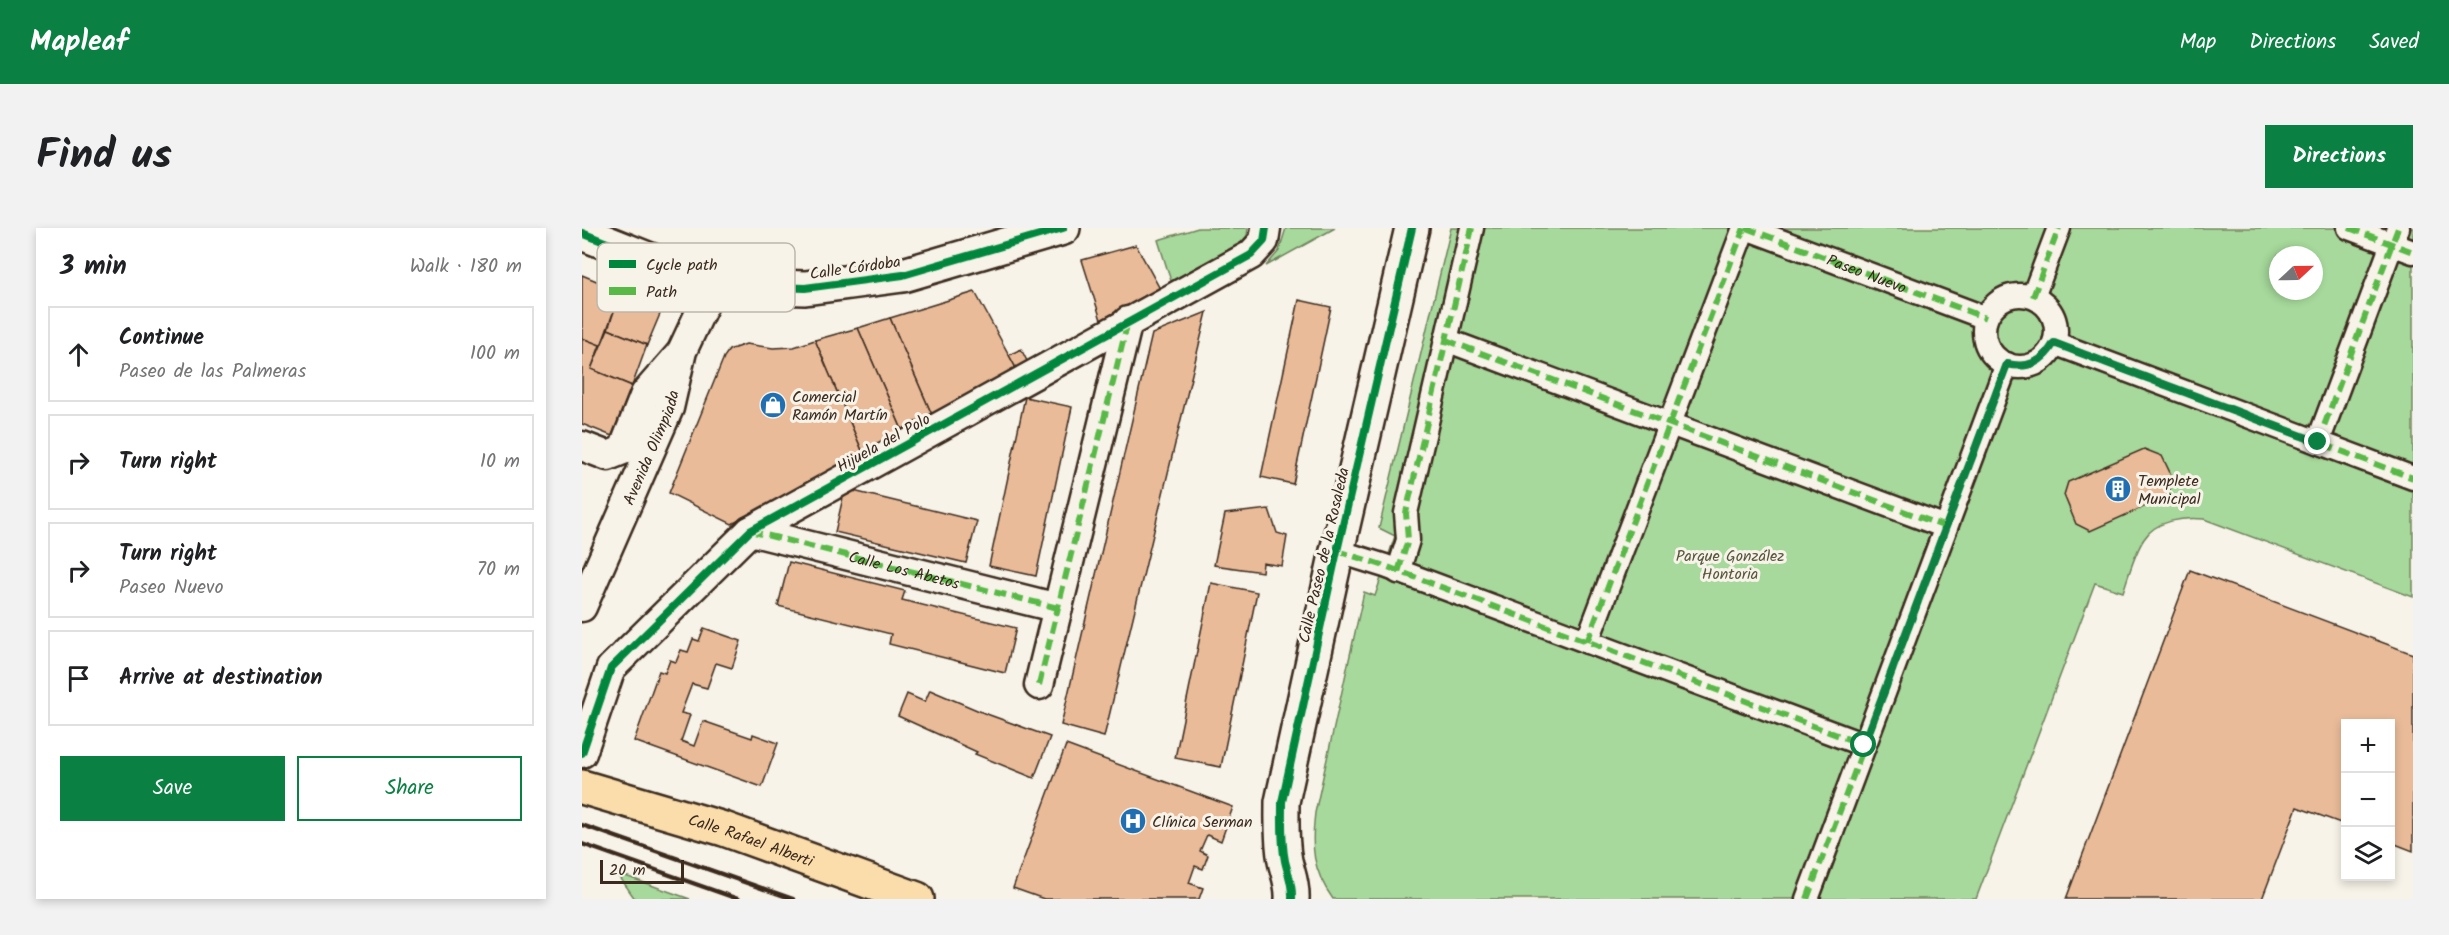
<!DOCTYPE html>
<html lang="en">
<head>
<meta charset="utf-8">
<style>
  body { margin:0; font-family:Kalam,sans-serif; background:#f2f2f2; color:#202124 }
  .controls { position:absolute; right:18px; bottom:18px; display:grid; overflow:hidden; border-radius:0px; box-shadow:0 3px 9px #0003 }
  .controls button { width:54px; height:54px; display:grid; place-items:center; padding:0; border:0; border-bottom:2px solid #e0e0e0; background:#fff; color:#202124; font:30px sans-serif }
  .compass { position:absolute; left:1687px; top:18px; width:54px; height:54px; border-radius:50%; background:#fff; box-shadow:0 3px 9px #0003; rotate:68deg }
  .scale { position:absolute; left:18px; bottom:15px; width:84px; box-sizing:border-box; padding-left:6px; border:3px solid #3b2a1e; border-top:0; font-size:16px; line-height:21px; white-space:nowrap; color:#3b2a1e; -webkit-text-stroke:4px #f7f3e8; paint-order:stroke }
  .stop { position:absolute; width:18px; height:18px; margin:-14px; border:4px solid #0b8043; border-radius:50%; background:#fff }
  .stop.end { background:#0b8043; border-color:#fff; box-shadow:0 2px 6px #0008 }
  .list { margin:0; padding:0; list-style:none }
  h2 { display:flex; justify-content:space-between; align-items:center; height:78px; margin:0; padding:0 24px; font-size:26px }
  h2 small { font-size:20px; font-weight:400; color:#757577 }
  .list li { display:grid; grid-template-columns:39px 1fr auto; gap:18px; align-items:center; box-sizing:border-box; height:96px; margin:0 12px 12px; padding:0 12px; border:2px solid #e0e0e0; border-radius:0px }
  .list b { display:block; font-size:22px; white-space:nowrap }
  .list p { margin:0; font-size:20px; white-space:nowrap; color:#757577 }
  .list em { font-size:20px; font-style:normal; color:#757577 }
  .actions { display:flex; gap:12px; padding:18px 24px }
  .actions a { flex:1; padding:14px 0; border:2px solid #0b8043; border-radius:0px; text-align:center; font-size:21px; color:#0b8043 }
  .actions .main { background:#0b8043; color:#fff }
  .icon { flex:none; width:33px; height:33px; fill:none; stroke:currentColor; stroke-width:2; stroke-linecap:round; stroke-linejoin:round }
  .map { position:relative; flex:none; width:1831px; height:671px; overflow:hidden; border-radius:0px }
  header { display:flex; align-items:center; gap:36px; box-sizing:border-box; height:84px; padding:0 30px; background:#0b8043; color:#fff }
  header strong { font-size:28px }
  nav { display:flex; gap:33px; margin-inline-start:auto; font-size:21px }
  .intro { display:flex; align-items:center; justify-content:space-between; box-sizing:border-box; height:144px; padding:0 36px }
  h1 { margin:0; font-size:42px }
  .button { padding:15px 27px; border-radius:0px; background:#0b8043; color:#fff; font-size:21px; font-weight:700 }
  main { display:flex; gap:36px; padding:0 36px }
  aside { flex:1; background:#fff; border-radius:0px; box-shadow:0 3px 9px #0003 }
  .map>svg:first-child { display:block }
</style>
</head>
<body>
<header>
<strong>Mapleaf</strong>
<nav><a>Map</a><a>Directions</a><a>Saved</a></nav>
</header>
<div class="intro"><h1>Find us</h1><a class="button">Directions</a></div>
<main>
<aside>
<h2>3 min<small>Walk · 180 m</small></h2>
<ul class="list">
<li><svg class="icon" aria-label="ahead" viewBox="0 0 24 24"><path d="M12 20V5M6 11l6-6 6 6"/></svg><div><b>Continue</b><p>Paseo de las Palmeras</p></div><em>100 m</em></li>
<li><svg class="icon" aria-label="right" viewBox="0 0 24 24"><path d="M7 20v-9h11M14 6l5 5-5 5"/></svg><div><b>Turn right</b></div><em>10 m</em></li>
<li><svg class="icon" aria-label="right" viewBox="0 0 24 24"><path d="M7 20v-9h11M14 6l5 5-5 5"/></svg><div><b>Turn right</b><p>Paseo Nuevo</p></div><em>70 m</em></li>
<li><svg class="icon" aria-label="arrive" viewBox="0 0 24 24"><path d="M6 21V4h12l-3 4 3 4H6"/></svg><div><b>Arrive at destination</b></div></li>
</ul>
<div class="actions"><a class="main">Save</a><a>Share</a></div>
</aside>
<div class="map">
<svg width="1831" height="671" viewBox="0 0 1831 671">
  <rect width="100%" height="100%" fill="#f7f3e8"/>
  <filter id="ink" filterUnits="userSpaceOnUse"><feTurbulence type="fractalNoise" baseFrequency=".0167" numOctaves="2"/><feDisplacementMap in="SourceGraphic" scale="12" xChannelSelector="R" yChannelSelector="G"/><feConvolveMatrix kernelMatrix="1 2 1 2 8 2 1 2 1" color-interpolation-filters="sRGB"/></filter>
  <g filter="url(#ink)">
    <g fill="#a6d99b" stroke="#70825c" stroke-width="1.5" fill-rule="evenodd">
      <path d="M616,0H666L665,8L658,16L589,53L576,12Z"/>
      <path d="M704,0H753L684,38L697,23Z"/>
      <path d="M869,0H1831V369L1622,291C1602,289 1574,292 1562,311C1552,326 1547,347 1541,364L1513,355L1394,671H751C730,642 729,619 733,585L782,364L793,368L813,308L797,300ZM1696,27H1732V63H1696Z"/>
      <path d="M35,645L108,671H53Z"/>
    </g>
    <g fill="#e9bb99" stroke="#3b2a1e" stroke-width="1.5">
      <path d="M554,17L578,61L519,92L500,32Z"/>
      <path d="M0,47L39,63L19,118L0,110Z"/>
      <path d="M39,63L81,79L65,117L26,101Z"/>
      <path d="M393,64L434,140L350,187L308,90Z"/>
      <path d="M717,72L749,79L711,256L679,249Z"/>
      <path d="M625,84L522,509L479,497L570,106Z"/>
      <path d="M308,90L350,187L321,204L276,100Z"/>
      <path d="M276,100L321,204L281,225L233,112Z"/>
      <path d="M26,101L65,117L50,158L9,141Z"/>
      <path d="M0,110L18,117L9,141L50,158L30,208L0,196Z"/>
      <path d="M233,112L281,225L150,296L87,265L142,129L147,122L164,116L191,120L212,119Z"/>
      <path d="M439,121L445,133L434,140L427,127Z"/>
      <path d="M443,169L490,179L454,348L407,338Z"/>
      <path d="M1562,221L1580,228L1592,253L1584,269L1508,303L1494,296L1482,267L1486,254Z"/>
      <path d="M263,261L395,293L384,335L253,304Z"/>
      <path d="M687,281L695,305L705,308L700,338L681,335L680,344L632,337L643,286Z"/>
      <path d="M207,334L323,363L320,372L434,400L423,445L307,416L309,406L196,378Z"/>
      <path d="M1608,342L1831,426V623L1808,614V496H1764V597L1715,579L1680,671H1484Z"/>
      <path d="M629,355L675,364L639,539L593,530Z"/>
      <path d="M122,400L159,413L150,440L134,435L125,460L110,456L99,485L108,487L99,513L112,518L121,493L170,510L171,506L196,515L180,559L52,513L77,443L83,445L88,432L94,434L99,422L106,424L111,411L117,413Z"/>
      <path d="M348,462L402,485L468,509L452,550L393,526L395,524L316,488L325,466L343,474Z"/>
      <path d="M484,517L651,579L639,613L625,607L618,623L626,627L621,641L613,638L607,655L621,660L617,671H462L431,660Z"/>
    </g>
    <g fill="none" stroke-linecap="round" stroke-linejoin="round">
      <defs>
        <g id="pedestrian">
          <path id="s1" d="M1164,0L1404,90"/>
          <path d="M1767,0L1831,24"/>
          <circle cx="1438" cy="103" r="36"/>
          <path d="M1451,69L1477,0"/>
          <path d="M864,112L1364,299"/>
          <path d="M1472,115L1831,250"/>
          <path d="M1736,214L1816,0"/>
          <path d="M755,323L803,338L1282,517"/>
          <path d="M816,344L826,312L824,285L890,0"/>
          <path d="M1005,414L1162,0"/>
          <path d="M1225,671L1425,136"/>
        </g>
        <g id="minor">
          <path d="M0,218L26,228L41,222L63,166L97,127"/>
          <path id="s2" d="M168,303L476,380"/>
          <path id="s3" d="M0,379L87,180L100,123L131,57"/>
          <path d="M457,457L546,93"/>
          <path d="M0,525L29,440L168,303L669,27L682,13L684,0"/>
        </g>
        <g id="tertiary">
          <path d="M0,5L131,57L223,60L321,47L481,0"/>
          <path d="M710,671C711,657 706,646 703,633C699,613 700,594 700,574L755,323L830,0"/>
        </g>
        <g id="primary">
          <path id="s4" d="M0,559L142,601L335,671"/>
        </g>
      </defs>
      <use href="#pedestrian" stroke="#3b2a1e" stroke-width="27"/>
      <use href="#minor" stroke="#3b2a1e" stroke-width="33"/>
      <use href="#tertiary" stroke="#3b2a1e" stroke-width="38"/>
      <use href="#primary" stroke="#3b2a1e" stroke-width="38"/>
      <use href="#pedestrian" stroke="#f7f3e8" stroke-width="22"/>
      <use href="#minor" stroke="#f7f3e8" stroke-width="28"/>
      <use href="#tertiary" stroke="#f7f3e8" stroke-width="33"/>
      <use href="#primary" stroke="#faddab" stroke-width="33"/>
      <g stroke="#3b2a1e" stroke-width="4.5">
        <path d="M0,597L211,671"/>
        <path d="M0,616L156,671"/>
      </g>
      <g stroke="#58b947" stroke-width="6" stroke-dasharray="12 6" stroke-linecap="butt">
        <path d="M1164,0L1404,90"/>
        <path d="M1767,0L1831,24"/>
        <path d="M1451,69L1477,0"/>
        <path d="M864,112L1364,299"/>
        <path d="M1472,115L1831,250"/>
        <path d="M1736,214L1816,0"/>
        <path d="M168,303L476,380"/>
        <path d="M755,323L803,338L1282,517"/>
        <path d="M816,344L826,312L824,285L890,0"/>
        <path d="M1005,414L1162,0"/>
        <path d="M457,457L546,93"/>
        <path d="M1225,671L1425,136"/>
      </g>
      <defs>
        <g id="cycleway">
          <path d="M0,5L131,57L223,60L321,47L481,0"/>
          <path d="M0,525L29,440L168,303L669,27L682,13L684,0"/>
          <path d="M710,671C711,657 706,646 703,633C699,613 700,594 700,574L755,323L830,0"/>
        </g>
      </defs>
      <use href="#cycleway" stroke="#f7f3e8" stroke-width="11"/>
      <use href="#cycleway" stroke="#00873e" stroke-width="8"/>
    </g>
  </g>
  <g fill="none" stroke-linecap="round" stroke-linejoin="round" filter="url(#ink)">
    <path stroke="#0b8043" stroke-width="8" d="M1282,517L1425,136C1447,141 1461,134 1472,115L1736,214"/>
  </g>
  <defs>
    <symbol id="shop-disc" viewBox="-11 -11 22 22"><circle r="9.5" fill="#1f6fb2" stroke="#f7f3e8"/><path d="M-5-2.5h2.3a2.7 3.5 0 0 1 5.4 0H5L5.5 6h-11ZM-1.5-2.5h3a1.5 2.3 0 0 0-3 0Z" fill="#fff"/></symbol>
    <symbol id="building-disc" viewBox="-11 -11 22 22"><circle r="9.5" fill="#1f6fb2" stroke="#f7f3e8"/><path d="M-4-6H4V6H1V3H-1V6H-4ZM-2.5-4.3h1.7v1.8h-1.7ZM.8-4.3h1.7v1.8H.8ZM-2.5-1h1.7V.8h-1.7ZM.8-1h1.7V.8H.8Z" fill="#fff"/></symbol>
    <symbol id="hospital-disc" viewBox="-11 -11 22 22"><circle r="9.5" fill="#1f6fb2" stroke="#f7f3e8"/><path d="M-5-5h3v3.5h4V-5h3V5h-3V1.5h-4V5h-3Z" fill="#fff"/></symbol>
  </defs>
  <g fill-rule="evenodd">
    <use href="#shop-disc" x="176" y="162" width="30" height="30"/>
    <use href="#building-disc" x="1521" y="246" width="30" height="30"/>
    <use href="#hospital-disc" x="536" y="578" width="30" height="30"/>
  </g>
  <g text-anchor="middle" stroke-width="6" stroke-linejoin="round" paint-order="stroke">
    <g font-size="16" fill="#3b2a1e" stroke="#f7f3e8">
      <text transform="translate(273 39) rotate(-8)" y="6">Calle Córdoba</text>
      <text dy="6" stroke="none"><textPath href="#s1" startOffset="129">Paseo Nuevo</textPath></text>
      <text transform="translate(301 214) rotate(-29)" y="6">Hijuela del Polo</text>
      <text dy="6" stroke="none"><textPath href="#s3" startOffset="174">Avenida Olimpiada</textPath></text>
      <text transform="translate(741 327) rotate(-77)" y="6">Calle Paseo de la Rosaleda</text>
      <text dy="6" stroke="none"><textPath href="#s2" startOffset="159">Calle Los Abetos</textPath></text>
      <text dy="6" stroke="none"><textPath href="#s4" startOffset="177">Calle Rafael Alberti</textPath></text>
    </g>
    <g font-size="16" fill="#3b2a1e" stroke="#f7f3e8" text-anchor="start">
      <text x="210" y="174">Comercial<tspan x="210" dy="18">Ramón Martín</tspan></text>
      <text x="1556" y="258">Templete<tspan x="1556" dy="18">Municipal</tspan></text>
      <text x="570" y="599">Clínica Serman</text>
    </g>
    <g font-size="16" fill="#56563d" stroke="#f7f3e8">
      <text x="1148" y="333">Parque González<tspan x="1148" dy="18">Hontoria</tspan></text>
    </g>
  </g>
  <rect x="15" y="15" width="198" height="69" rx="9" fill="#f7f3e8" stroke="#bfb7ab" stroke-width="1.5"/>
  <rect x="27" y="32" width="27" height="8" fill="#00873e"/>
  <rect x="27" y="59" width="27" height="8" fill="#58b947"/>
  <g font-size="16" fill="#3b2a1e">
    <text x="64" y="42">Cycle path</text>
    <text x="64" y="69">Path</text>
  </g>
</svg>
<div class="controls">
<button>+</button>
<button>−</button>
<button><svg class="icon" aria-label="layers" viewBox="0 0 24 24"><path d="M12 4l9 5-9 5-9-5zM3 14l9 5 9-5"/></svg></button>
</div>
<svg class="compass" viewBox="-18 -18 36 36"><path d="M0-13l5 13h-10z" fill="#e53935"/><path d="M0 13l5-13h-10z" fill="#757577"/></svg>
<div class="scale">20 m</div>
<div class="stop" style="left:1282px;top:517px"></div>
<div class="stop end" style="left:1736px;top:214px"></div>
</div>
</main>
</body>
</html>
